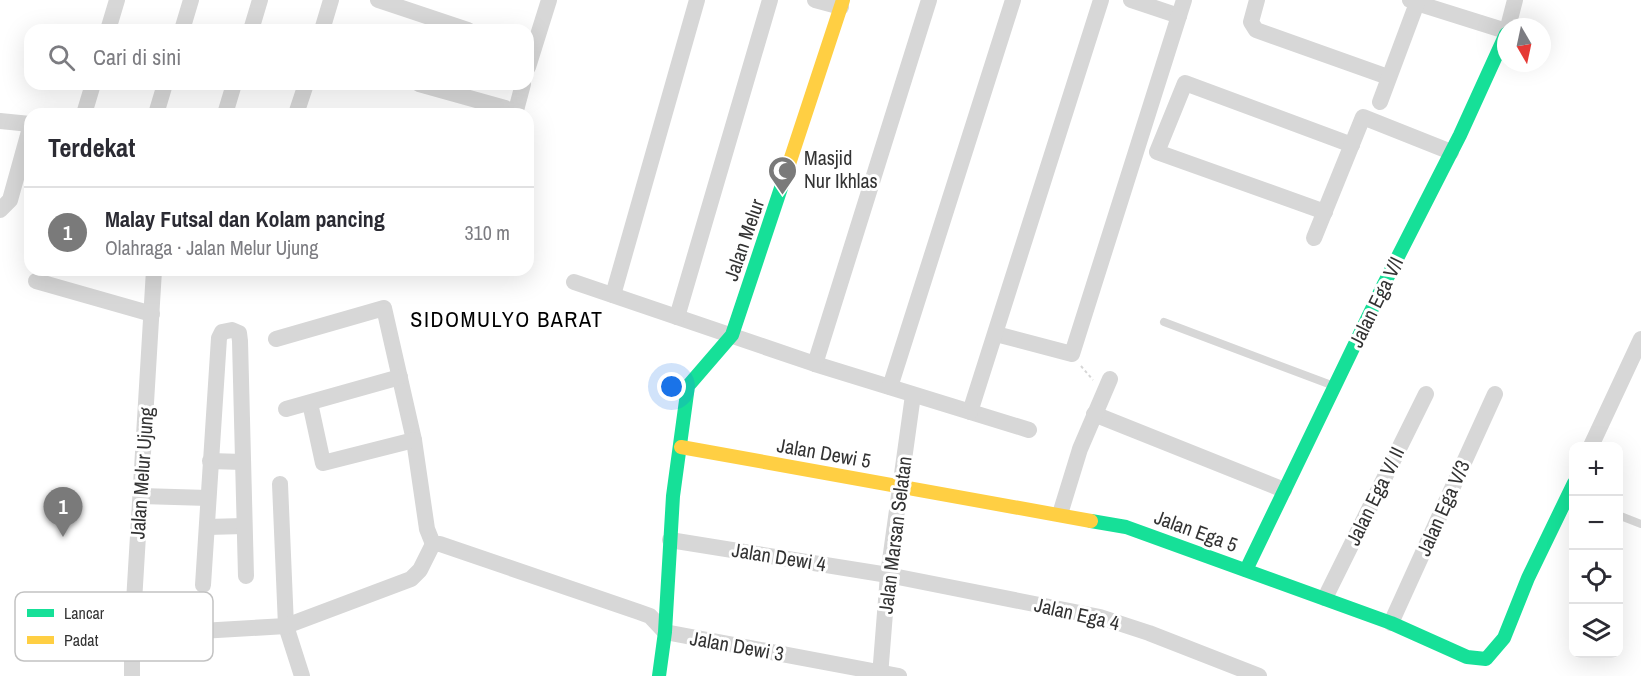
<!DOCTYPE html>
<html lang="id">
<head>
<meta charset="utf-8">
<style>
  body { margin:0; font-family:"Archivo Narrow",sans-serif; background:#f2f2f3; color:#2b2b33 }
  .controls { position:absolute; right:18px; bottom:18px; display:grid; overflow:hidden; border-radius:12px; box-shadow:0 6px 24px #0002 }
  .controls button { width:54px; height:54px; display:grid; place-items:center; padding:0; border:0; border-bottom:2px solid #e1e1e2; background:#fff; color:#2b2b33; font:30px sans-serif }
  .compass { position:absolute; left:1497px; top:18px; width:54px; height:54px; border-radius:50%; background:#fff; box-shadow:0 6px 24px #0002; rotate:171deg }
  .you { position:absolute; left:672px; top:387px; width:21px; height:21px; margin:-15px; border:4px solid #fff; border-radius:50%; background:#1a73e8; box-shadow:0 0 0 9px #1a73e833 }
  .badge { display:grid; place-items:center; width:39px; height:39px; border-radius:50%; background:#7a7a7a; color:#fff; font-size:20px; font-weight:700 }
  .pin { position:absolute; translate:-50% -50px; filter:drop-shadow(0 2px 3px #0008) }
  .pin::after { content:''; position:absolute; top:32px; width:21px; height:18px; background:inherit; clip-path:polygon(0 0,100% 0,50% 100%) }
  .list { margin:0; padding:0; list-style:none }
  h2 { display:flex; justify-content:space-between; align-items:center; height:78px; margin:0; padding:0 24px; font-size:26px }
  h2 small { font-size:20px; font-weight:400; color:#7c7c81 }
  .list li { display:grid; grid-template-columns:39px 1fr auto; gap:18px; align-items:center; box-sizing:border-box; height:90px; padding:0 24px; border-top:2px solid #e1e1e2 }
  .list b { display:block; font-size:22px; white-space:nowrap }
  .list p { margin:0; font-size:20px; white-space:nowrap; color:#7c7c81 }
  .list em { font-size:20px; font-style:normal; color:#7c7c81 }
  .icon { flex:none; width:33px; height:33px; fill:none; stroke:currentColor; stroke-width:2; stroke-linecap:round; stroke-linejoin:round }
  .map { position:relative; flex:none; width:1641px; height:676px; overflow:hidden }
  .search { position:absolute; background:#fff; box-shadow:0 6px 24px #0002; left:24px; top:24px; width:510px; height:66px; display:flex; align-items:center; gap:15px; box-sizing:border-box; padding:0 21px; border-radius:18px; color:#7c7c81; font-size:22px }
  .panel { position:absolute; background:#fff; box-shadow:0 6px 24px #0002; left:24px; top:108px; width:510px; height:168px; border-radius:18px }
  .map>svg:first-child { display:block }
</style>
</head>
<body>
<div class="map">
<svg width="1641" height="676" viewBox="0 0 1641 676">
  <rect width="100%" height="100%" fill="#fff"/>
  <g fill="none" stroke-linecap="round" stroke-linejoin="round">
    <path stroke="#d6d6d6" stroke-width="2" stroke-dasharray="3 3" stroke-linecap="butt" d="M1081,366L1093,380"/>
    <g stroke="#d7d7d7" stroke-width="8">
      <path d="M1164,322L1334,386"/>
      <path d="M1618,515L1641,524"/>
    </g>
    <g stroke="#d7d7d7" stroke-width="16">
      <path d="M378,0L468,30"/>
      <path d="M815,0L841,7"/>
      <path d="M1131,0L1179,16"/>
      <path d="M1257,0L1251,22L1256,30L1388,77"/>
      <path d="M1418,0L1417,3L1506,31"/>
      <path d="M1508,27L1515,0"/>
      <path d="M108,30L117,0"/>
      <path d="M182,30L191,0"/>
      <path d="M251,30L260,0"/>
      <path d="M322,30L331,0"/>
      <path d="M528,67L549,0"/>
      <path d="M419,84L505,108L511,114"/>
      <path d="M1380,102L1417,3L1410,0"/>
      <path d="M84,114L93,84"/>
      <path d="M156,114L165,84"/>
      <path d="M225,114L234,84"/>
      <path d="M296,114L306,84"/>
      <path d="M515,114L523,84"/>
      <path d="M0,121L30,124"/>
      <path d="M0,210L10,200L30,128"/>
      <path d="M1325,212L1157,152L1185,83L1352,145"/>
      <path d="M1314,238L1363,117L1451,152"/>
      <path d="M36,281L152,314"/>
      <path d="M574,282L815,364L1029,430"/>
      <path d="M613,295L697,0"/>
      <path d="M677,317L770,0"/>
      <path d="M996,334L1072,354L1184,0"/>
      <path d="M276,339L384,308L414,440L427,529L433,544"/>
      <path d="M815,364L929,0"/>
      <path d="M890,387L1013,0"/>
      <path d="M310,403L323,463L414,440"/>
      <path d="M286,409L400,377"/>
      <path d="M970,412L1101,0"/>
      <path d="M1094,414L1284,490"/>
      <path d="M1591,446L1641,339"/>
      <path d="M210,461L243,462"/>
      <path d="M280,484L286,626L302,676"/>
      <path d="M141,496L208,498"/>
      <path d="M1060,514L1080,449L1110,379"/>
      <path d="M207,527L244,526"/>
      <path d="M670,540L888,575L1100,617L1149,633L1259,676"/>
      <path d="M203,585L219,338L222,332L232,330L239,333L240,341L246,576"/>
      <path d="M1325,598L1426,394"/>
      <path d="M43,609L133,619"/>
      <path d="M1391,623L1495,394"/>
      <path d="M132,635L286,626L411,579L420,570L433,544H440L639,612L650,616L665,632L899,676"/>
      <path d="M132,676V635L154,270"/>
      <path d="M880,676L888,575L913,395"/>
    </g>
    <g stroke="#16e098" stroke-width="14">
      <path d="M1091,521L1126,527L1391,623L1467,657L1486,659L1504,638L1528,578L1574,483"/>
      <path d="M1246,570L1383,286L1460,135L1506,34"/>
      <path d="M659,676L665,632L673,496L688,386L732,335L787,170"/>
    </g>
    <g stroke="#ffcf43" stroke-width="14">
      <path d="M787,170L843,0"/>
      <path d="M681,447L1091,521"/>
    </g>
  </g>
  <defs>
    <symbol id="mosque-pin" viewBox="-11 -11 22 30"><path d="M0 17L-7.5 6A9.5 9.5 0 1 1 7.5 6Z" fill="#7a7a7a" stroke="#fff"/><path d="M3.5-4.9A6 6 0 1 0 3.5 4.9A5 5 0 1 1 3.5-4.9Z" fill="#fff"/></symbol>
  </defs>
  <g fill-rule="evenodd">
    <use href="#mosque-pin" x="766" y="154" width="33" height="45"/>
  </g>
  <g text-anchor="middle" stroke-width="6" stroke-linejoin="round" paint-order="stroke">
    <g font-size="20" fill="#333" stroke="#fff" text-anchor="start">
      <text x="804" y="165">Masjid<tspan x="804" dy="23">Nur Ikhlas</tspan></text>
    </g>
    <g font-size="20" fill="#333" stroke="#fff">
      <text transform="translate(744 240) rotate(-71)" y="7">Jalan Melur</text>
      <text transform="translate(1376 302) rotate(-64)" y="7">Jalan Ega V/I</text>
      <text transform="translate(824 453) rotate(10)" y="7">Jalan Dewi 5</text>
      <text transform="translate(142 473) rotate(-86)" y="7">Jalan Melur Ujung</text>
      <text transform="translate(1375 496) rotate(-64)" y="7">Jalan Ega V/ II</text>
      <text transform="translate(1443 508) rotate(-66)" y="7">Jalan Ega V/3</text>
      <text transform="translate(1196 531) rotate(20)" y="7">Jalan Ega 5</text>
      <text transform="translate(895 535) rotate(-83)" y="7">Jalan Marsan Selatan</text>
      <text transform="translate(779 557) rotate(9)" y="7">Jalan Dewi 4</text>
      <text transform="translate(1077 614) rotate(13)" y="7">Jalan Ega 4</text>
      <text transform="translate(737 646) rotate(10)" y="7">Jalan Dewi 3</text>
    </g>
    <g font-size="22" letter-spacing="1.5" fill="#000" stroke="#fff">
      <text x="507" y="327">SIDOMULYO BARAT</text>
    </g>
  </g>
  <rect x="15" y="592" width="198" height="69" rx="9" fill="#fff" stroke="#c2c2c2" stroke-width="1.5"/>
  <rect x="27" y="609" width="27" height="8" fill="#16e098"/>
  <rect x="27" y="636" width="27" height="8" fill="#ffcf43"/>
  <g font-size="16" fill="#333">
    <text x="64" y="619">Lancar</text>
    <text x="64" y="646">Padat</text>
  </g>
</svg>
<div class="controls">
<button>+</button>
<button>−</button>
<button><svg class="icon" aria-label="locate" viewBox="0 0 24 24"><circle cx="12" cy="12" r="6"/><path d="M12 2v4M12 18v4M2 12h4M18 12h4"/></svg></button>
<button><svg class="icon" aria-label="layers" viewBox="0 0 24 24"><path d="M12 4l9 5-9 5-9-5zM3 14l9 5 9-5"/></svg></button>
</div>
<svg class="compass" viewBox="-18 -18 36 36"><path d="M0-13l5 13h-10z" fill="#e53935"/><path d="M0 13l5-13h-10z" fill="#7c7c81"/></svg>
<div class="you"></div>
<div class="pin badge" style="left:63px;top:537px">1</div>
<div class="search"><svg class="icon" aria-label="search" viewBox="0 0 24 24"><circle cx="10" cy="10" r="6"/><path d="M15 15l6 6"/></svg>Cari di sini</div>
<section class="panel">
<h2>Terdekat<small></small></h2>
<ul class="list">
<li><span class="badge">1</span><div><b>Malay Futsal dan Kolam pancing</b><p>Olahraga · Jalan Melur Ujung</p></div><em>310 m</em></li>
</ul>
</section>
</div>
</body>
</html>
